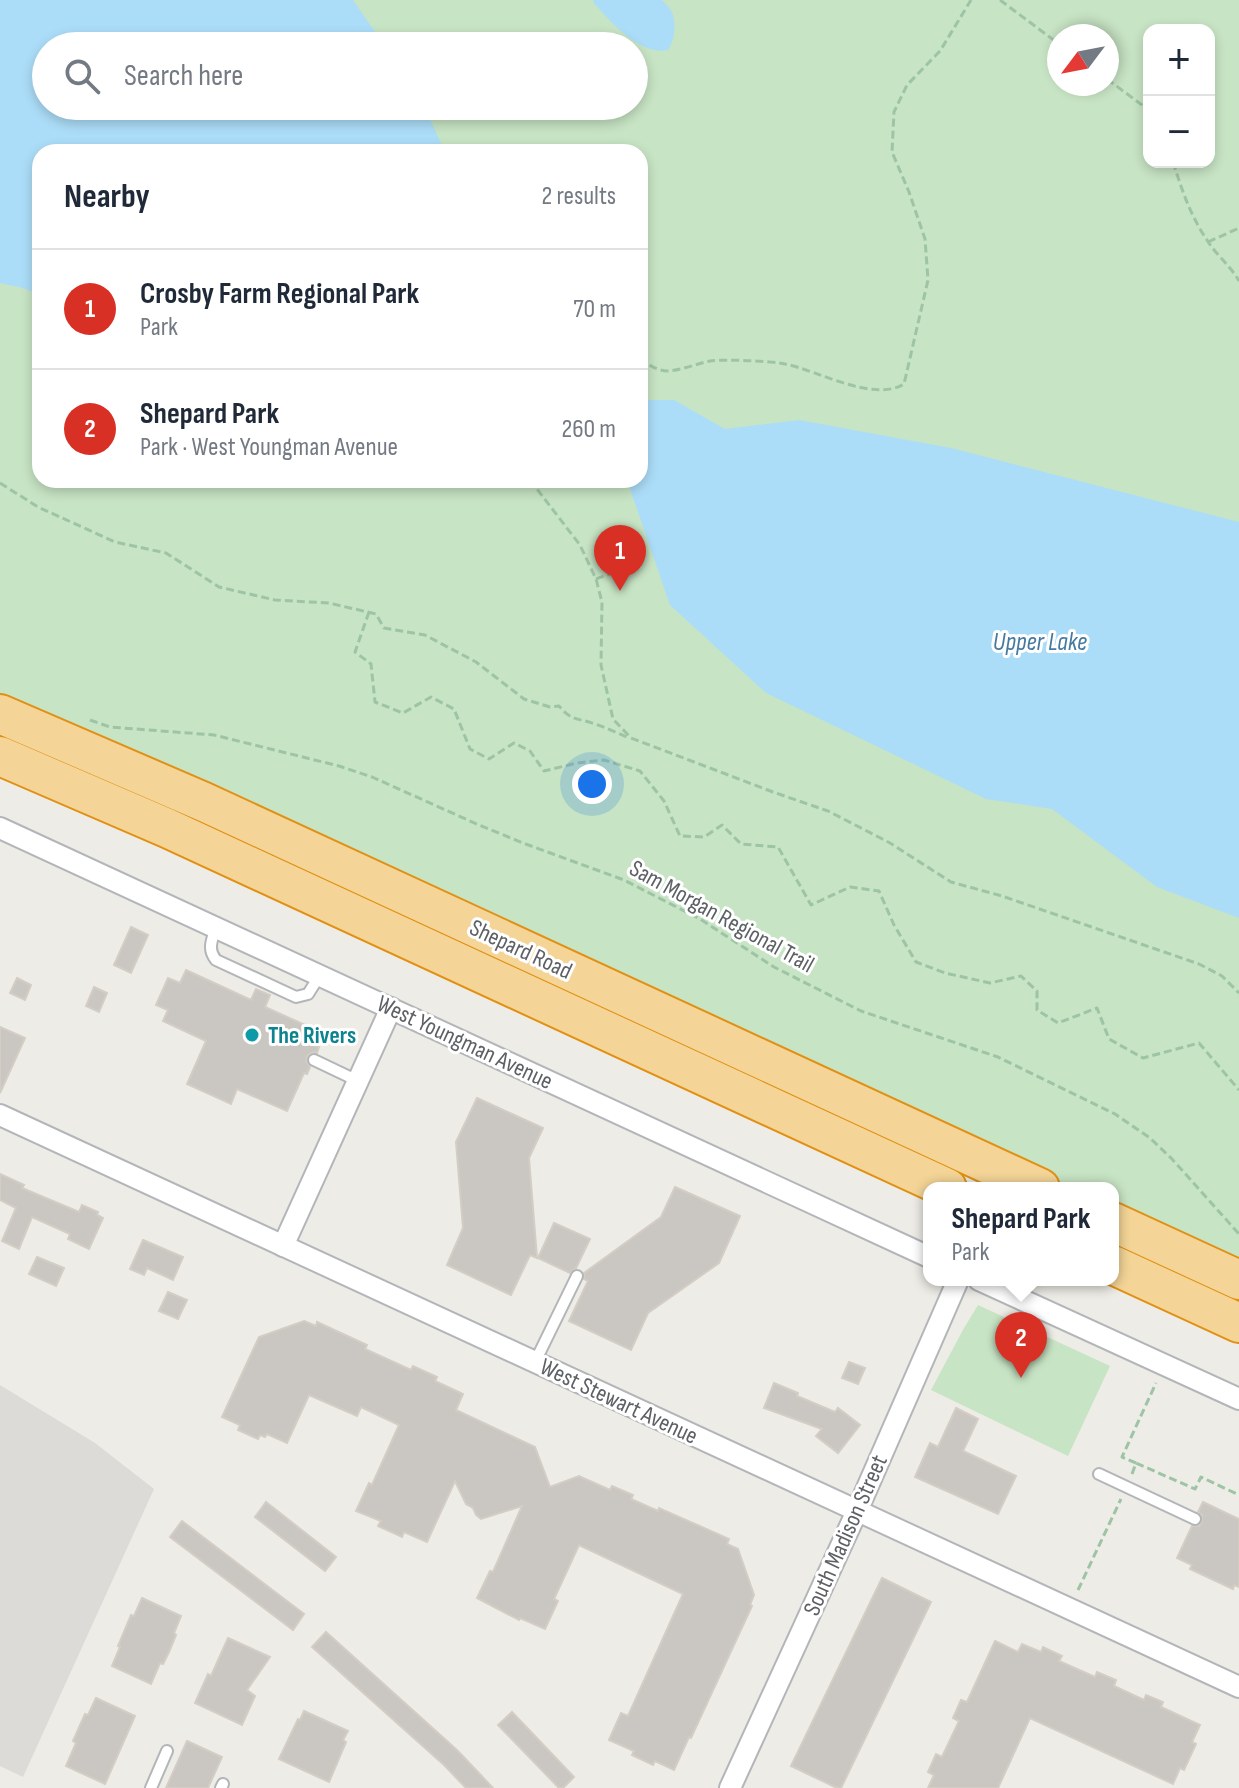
<!DOCTYPE html>
<html lang="en">
<head>
<meta charset="utf-8">
<style>
  body { margin:0; font-family:"Sofia Sans Condensed",sans-serif; background:#f6f6f7; color:#1f2937 }
  .controls { position:absolute; right:24px; top:24px; display:grid; overflow:hidden; border-radius:16px; box-shadow:0 4px 12px #0003 }
  .controls button { width:72px; height:72px; display:grid; place-items:center; padding:0; border:0; border-bottom:2px solid #e0e1e3; background:#fff; color:#1f2937; font:40px sans-serif }
  .compass { position:absolute; left:1047px; top:24px; width:72px; height:72px; border-radius:50%; background:#fff; box-shadow:0 4px 12px #0003; rotate:238deg }
  .you { position:absolute; left:592px; top:784px; width:28px; height:28px; margin:-20px; border:6px solid #fff; border-radius:50%; background:#1a73e8; box-shadow:0 0 0 12px #1a73e833 }
  .badge { display:grid; place-items:center; width:52px; height:52px; border-radius:50%; background:#d93025; color:#fff; font-size:26px; font-weight:700 }
  .pin { position:absolute; translate:-50% -66px; filter:drop-shadow(0 2px 4px #0008) }
  .pin::after { content:''; position:absolute; top:42px; width:28px; height:24px; background:inherit; clip-path:polygon(0 0,100% 0,50% 100%) }
  .popup { position:absolute; left:923px; top:1182px; width:196px; height:104px; box-sizing:border-box; display:grid; place-content:center; border-radius:16px; background:#fff; filter:drop-shadow(0 2px 6px #0005); font-size:26px; white-space:nowrap; color:#747a83 }
  .popup b { font-size:30px; color:#1f2937 }
  .popup::after { content:''; position:absolute; left:50%; top:100%; margin-left:-16px; border:16px solid transparent; border-top-color:#fff }
  .list { margin:0; padding:0; list-style:none }
  h2 { display:flex; justify-content:space-between; align-items:center; height:104px; margin:0; padding:0 32px; font-size:34px }
  h2 small { font-size:26px; font-weight:400; color:#747a83 }
  .list li { display:grid; grid-template-columns:52px 1fr auto; gap:24px; align-items:center; box-sizing:border-box; height:120px; padding:0 32px; border-top:2px solid #e0e1e3 }
  .list b { display:block; font-size:30px; white-space:nowrap }
  .list p { margin:0; font-size:26px; white-space:nowrap; color:#747a83 }
  .list em { font-size:26px; font-style:normal; color:#747a83 }
  .icon { flex:none; width:44px; height:44px; fill:none; stroke:currentColor; stroke-width:2; stroke-linecap:round; stroke-linejoin:round }
  .map { position:relative; flex:none; width:1239px; height:1788px; overflow:hidden }
  .search { position:absolute; background:#fff; box-shadow:0 4px 12px #0003; left:32px; top:32px; width:616px; height:88px; display:flex; align-items:center; gap:20px; box-sizing:border-box; padding:0 28px; border-radius:44px; color:#747a83; font-size:30px }
  .panel { position:absolute; background:#fff; box-shadow:0 4px 12px #0003; left:32px; top:144px; width:616px; height:344px; border-radius:24px }
  .map>svg:first-child { display:block }
</style>
</head>
<body>
<div class="map">
<svg width="1239" height="1788" viewBox="0 0 1239 1788">
  <rect width="100%" height="100%" fill="#eeece6"/>
  <path fill="#dddbd8" d="M0,1385L95,1443L154,1489L23,1777L0,1766Z"/>
  <g fill="#c7e4c4" fill-rule="evenodd">
    <path d="M0,0H1239V1263L1113,1206V1188H1074L0,701ZM1149,30H1209V162H1149ZM1059,36H1107V84H1059ZM46,46H634V106H46ZM40,152H640V480H40Z"/>
    <path d="M978,1305L1110,1366L1068,1456L931,1390L964,1328Z"/>
  </g>
  <g fill="#acddf8">
    <path d="M0,0H353L385,46H46V106H424L445,152H40V295L23,288L0,283Z"/>
    <path d="M593,0H662C663,1 671,10 671,10C677,23 675,39 668,50C641,56 611,23 594,3Z"/>
    <path d="M640,400H674L725,429L799,420L951,448L1239,522V918L1157,887L1052,809L986,799L766,693L670,605L629,486V480H640Z"/>
  </g>
  <g fill="#cac7c2" stroke="#d3cdc4" stroke-width="2">
    <path d="M131,927L148,935L131,973L114,965Z"/>
    <path d="M186,970L251,1000L256,989L270,995L265,1007L314,1029L308,1042L319,1047L317,1053L313,1052L307,1056L306,1061L310,1067L307,1074L304,1073L287,1111L237,1089L231,1104L187,1084L206,1041L163,1021L168,1010L156,1005L168,978L180,983Z"/>
    <path d="M17,978L31,985L25,1000L10,993Z"/>
    <path d="M94,987L107,993L99,1012L86,1006Z"/>
    <path d="M0,1027L25,1038L0,1093Z"/>
    <path d="M477,1098L543,1128L529,1158L537,1258L530,1255L511,1295L447,1265L463,1228L456,1142Z"/>
    <path d="M0,1174L24,1185L22,1188L79,1212L82,1205L98,1212L97,1215L103,1218L89,1249L68,1239L70,1234L32,1217L19,1249L2,1241L16,1208L0,1200Z"/>
    <path d="M675,1187L740,1216L719,1263L648,1313L631,1350L569,1321L588,1281L584,1279V1273L661,1217Z"/>
    <path d="M554,1223L590,1239L576,1268L570,1273L538,1258Z"/>
    <path d="M143,1240L183,1257L173,1280L147,1268L144,1275L130,1269Z"/>
    <path d="M37,1257L64,1268L56,1286L29,1274Z"/>
    <path d="M168,1292L187,1300L178,1319L159,1311Z"/>
    <path d="M304,1321L316,1326L317,1322L367,1345L365,1349L411,1370L413,1366L437,1377L435,1381L463,1394L456,1410L535,1447L550,1487L579,1476L610,1490L612,1486L633,1495L631,1499L658,1511L659,1508L729,1539L727,1544L738,1549L754,1595L750,1605L752,1606L691,1738L689,1737L674,1770L655,1761L653,1765L632,1755L634,1751L609,1740L621,1713L628,1716L683,1594L579,1545L554,1599L558,1601L545,1629L520,1618L519,1620L477,1598L490,1571L493,1572L522,1506L481,1519L476,1515L473,1508L466,1504L455,1481L427,1542L404,1532L402,1537L378,1526L381,1521L356,1511L369,1483L372,1485L399,1425L361,1407L357,1416L309,1395L287,1443L267,1434L265,1437L260,1435L258,1439L238,1430L240,1425L222,1417L259,1337Z"/>
    <path d="M849,1362L865,1368L858,1384L842,1378Z"/>
    <path d="M774,1383L798,1393L797,1396L835,1412L838,1408L860,1425L838,1453L816,1436L822,1429L764,1408Z"/>
    <path d="M956,1408L978,1419L963,1451L1016,1476L998,1514L915,1477L930,1443L938,1447Z"/>
    <path d="M266,1502L336,1557L325,1571L255,1517Z"/>
    <path d="M1203,1502L1239,1519V1587L1234,1585L1233,1589L1190,1569L1192,1565L1177,1558L1192,1526H1199L1202,1522V1515L1198,1512Z"/>
    <path d="M182,1521L304,1614L293,1630L170,1537Z"/>
    <path d="M882,1578L931,1602L841,1788H837L791,1766Z"/>
    <path d="M142,1598L181,1616L174,1633L176,1635L169,1652L163,1664L160,1663L151,1684L112,1666L120,1647L118,1646L131,1615L134,1616Z"/>
    <path d="M326,1632L458,1751L493,1788H466L444,1765L312,1647Z"/>
    <path d="M228,1638L270,1657L247,1690L255,1696L242,1725L195,1703L208,1674L211,1676Z"/>
    <path d="M995,1641L1018,1652L1022,1644L1041,1652L1043,1647L1062,1656L1059,1661L1095,1677L1097,1672L1116,1680L1114,1686L1144,1700L1146,1695L1163,1702L1161,1707L1200,1725L1192,1742L1196,1744L1184,1770L1180,1768L1173,1784L1030,1718L998,1788H928L934,1775L928,1772L936,1754L942,1757L959,1721L953,1718L961,1700L967,1702Z"/>
    <path d="M96,1698L135,1716L105,1784L66,1766L76,1743L73,1741L85,1714L88,1715Z"/>
    <path d="M304,1711L348,1731L343,1740L346,1742L329,1782L279,1759L298,1719L300,1720Z"/>
    <path d="M512,1712L574,1777L563,1788H559L498,1725Z"/>
    <path d="M187,1741L222,1757L208,1788H166Z"/>
  </g>
  <g fill="none" stroke-linecap="round" stroke-linejoin="round">
    <defs>
      <g id="lane">
        <path d="M216,927C212,940 207,949 216,960L296,997L308,994L320,975"/>
        <path d="M314,1060L358,1081"/>
        <path d="M535,1362L577,1276"/>
        <path d="M1099,1474L1195,1519"/>
        <path d="M151,1788L167,1751"/>
        <path d="M221,1788L223,1784"/>
      </g>
      <g id="street">
        <path d="M0,828L929,1257"/>
        <path d="M0,1115L1239,1687"/>
        <path d="M283,1246L391,1008"/>
        <path d="M979,1280L1239,1399"/>
        <path d="M730,1788L857,1511L958,1280"/>
      </g>
      <g id="highway">
        <path d="M0,714L204,802L1040,1188"/>
        <path d="M0,756L167,828L947,1188"/>
        <path d="M1113,1222L1239,1280"/>
        <path d="M1113,1265L1239,1323"/>
      </g>
    </defs>
    <use href="#lane" stroke="#b3b6b9" stroke-width="14"/>
    <use href="#street" stroke="#b3b6b9" stroke-width="24"/>
    <use href="#highway" stroke="#e19013" stroke-width="42"/>
    <g stroke="#9ec4a6" stroke-width="3" stroke-dasharray="8 4" stroke-linecap="butt">
      <path d="M1000,0L1059,44"/>
      <path d="M1107,79L1142,105L1149,117"/>
      <path d="M1173,162C1182,190 1190,215 1207,240C1216,255 1230,265 1239,281"/>
      <path d="M1208,242L1239,228"/>
      <path d="M640,358C647,364 657,371 668,371C682,370 696,364 710,361C724,359 771,361 785,364C817,370 873,403 904,384L928,280L925,239L909,192L892,152L894,112L907,85L940,51L971,0"/>
      <path d="M530,480L580,545L596,579L602,602L601,665L613,719L631,738L773,792L828,811L890,843L951,882L1002,896L1199,964L1222,976L1239,993"/>
      <path d="M0,483L38,507L115,542L166,553L219,587L275,600L329,603L376,614L384,628L425,635L476,662L524,699L550,707L559,706C570,719 574,718 589,722C602,726 615,732 627,737"/>
      <path d="M596,579L639,563"/>
      <path d="M369,612L355,652L371,664L375,702L403,713L431,697L454,709L470,749L489,759L514,743L530,751L544,771L577,763L604,760L640,771L664,801L680,836L704,837L722,825L741,844L778,847L811,905L850,887L879,891L894,925L916,962L945,973L990,983L1021,976L1037,991V1010L1058,1023L1097,1008L1109,1039L1143,1058L1199,1043L1239,1090"/>
      <path d="M90,720L110,727L214,735L339,766L372,777L479,825L523,843L624,880L700,919L774,967L861,1011L998,1057L1115,1114L1150,1138L1172,1159L1239,1234"/>
      <path d="M1136,1463L1122,1457L1156,1383"/>
      <path d="M1132,1474L1136,1463L1195,1489L1201,1477L1239,1495"/>
      <path d="M1078,1590L1121,1499"/>
    </g>
    <use href="#lane" stroke="#fff" stroke-width="10"/>
    <use href="#street" stroke="#fff" stroke-width="20"/>
    <use href="#highway" stroke="#f4d597" stroke-width="38"/>
  </g>
  <circle fill="#0f9aa8" stroke="#fff" stroke-width="3" cx="252" cy="1035" r="8"/>
  <g text-anchor="middle" stroke-width="6" stroke-linejoin="round" paint-order="stroke">
    <g font-size="24" fill="#5d6165" stroke="#fff">
      <text transform="translate(722 916) rotate(29)" y="8">Sam Morgan Regional Trail</text>
      <text transform="translate(521 949) rotate(25)" y="8">Shepard Road</text>
      <text transform="translate(465 1042) rotate(25)" y="8">West Youngman Avenue</text>
      <text transform="translate(619 1401) rotate(25)" y="8">West Stewart Avenue</text>
      <text transform="translate(845 1535) rotate(-66)" y="8">South Madison Street</text>
    </g>
    <g font-size="24" font-weight="bold" fill="#0d838f" stroke="#fff" text-anchor="start">
      <text x="268" y="1043">The Rivers</text>
    </g>
    <g font-size="26" font-style="italic" fill="#477aa1" stroke="#fff">
      <text x="1040" y="650">Upper Lake</text>
    </g>
  </g>
</svg>
<div class="controls">
<button>+</button>
<button>−</button>
</div>
<svg class="compass" viewBox="-18 -18 36 36"><path d="M0-13l5 13h-10z" fill="#e53935"/><path d="M0 13l5-13h-10z" fill="#747a83"/></svg>
<div class="you"></div>
<div class="pin badge" style="left:620px;top:591px">1</div>
<div class="pin badge" style="left:1021px;top:1378px">2</div>
<div class="popup"><b>Shepard Park</b>Park</div>
<div class="search"><svg class="icon" aria-label="search" viewBox="0 0 24 24"><circle cx="10" cy="10" r="6"/><path d="M15 15l6 6"/></svg>Search here</div>
<section class="panel">
<h2>Nearby<small>2 results</small></h2>
<ul class="list">
<li><span class="badge">1</span><div><b>Crosby Farm Regional Park</b><p>Park</p></div><em>70 m</em></li>
<li><span class="badge">2</span><div><b>Shepard Park</b><p>Park · West Youngman Avenue</p></div><em>260 m</em></li>
</ul>
</section>
</div>
</body>
</html>
